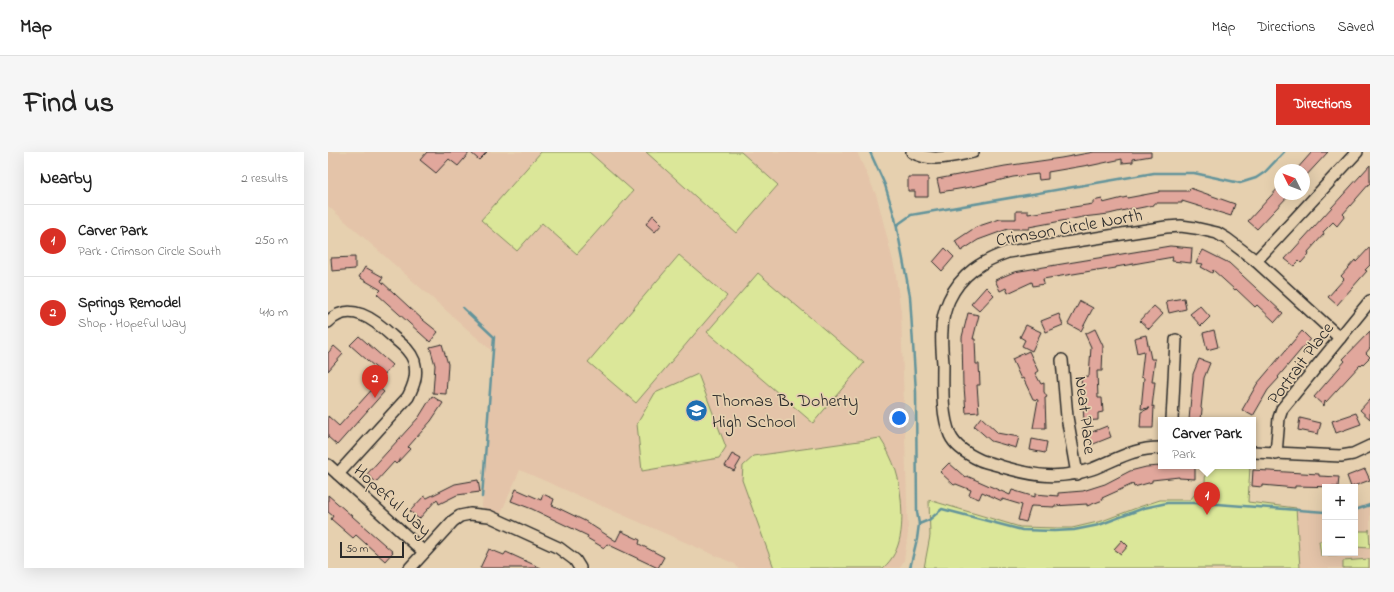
<!DOCTYPE html>
<html lang="en">
<head>
<meta charset="utf-8">
<style>
  body { margin:0; font-family:"Indie Flower",sans-serif; background:#f6f6f6; color:#222 }
  .controls { position:absolute; right:12px; bottom:12px; display:grid; overflow:hidden; border-radius:0px; box-shadow:0 4px 16px #0002 }
  .controls button { width:36px; height:36px; display:grid; place-items:center; padding:0; border:0; border-bottom:1px solid #e0e0e0; background:#fff; color:#222; font:20px sans-serif }
  .compass { position:absolute; left:946px; top:12px; width:36px; height:36px; border-radius:50%; background:#fff; box-shadow:0 4px 16px #0002; rotate:312deg }
  .scale { position:absolute; left:12px; bottom:10px; width:64px; box-sizing:border-box; padding-left:4px; border:2px solid #2b2b2b; border-top:0; font-size:11px; line-height:14px; white-space:nowrap; color:#2b2b2b; -webkit-text-stroke:3px #e6d0af; paint-order:stroke }
  .you { position:absolute; left:571px; top:266px; width:14px; height:14px; margin:-10px; border:3px solid #fff; border-radius:50%; background:#1a73e8; box-shadow:0 0 0 6px #1a73e833 }
  .badge { display:grid; place-items:center; width:26px; height:26px; border-radius:50%; background:#d93025; color:#fff; font-size:13px; font-weight:700 }
  .pin { position:absolute; translate:-50% -33px; filter:drop-shadow(0 1px 2px #0008) }
  .pin::after { content:''; position:absolute; top:21px; width:14px; height:12px; background:inherit; clip-path:polygon(0 0,100% 0,50% 100%) }
  .popup { position:absolute; left:830px; top:265px; width:98px; height:52px; box-sizing:border-box; display:grid; place-content:center; border-radius:0px; background:#fff; filter:drop-shadow(0 1px 3px #0005); font-size:13px; white-space:nowrap; color:#767676 }
  .popup b { font-size:15px; color:#222 }
  .popup::after { content:''; position:absolute; left:50%; top:100%; margin-left:-8px; border:8px solid transparent; border-top-color:#fff }
  .list { margin:0; padding:0; list-style:none }
  h2 { display:flex; justify-content:space-between; align-items:center; height:52px; margin:0; padding:0 16px; font-size:17px }
  h2 small { font-size:13px; font-weight:400; color:#767676 }
  .list li { display:grid; grid-template-columns:26px 1fr auto; gap:12px; align-items:center; box-sizing:border-box; height:72px; padding:0 16px; border-top:1px solid #e0e0e0 }
  .list b { display:block; font-size:15px; white-space:nowrap }
  .list p { margin:0; font-size:13px; white-space:nowrap; color:#767676 }
  .list em { font-size:13px; font-style:normal; color:#767676 }
  .map { position:relative; flex:none; width:1042px; height:416px; overflow:hidden; border-radius:0px }
  header { display:flex; align-items:center; gap:24px; box-sizing:border-box; height:56px; padding:0 20px; background:#fff; border-bottom:1px solid #e0e0e0 }
  header strong { font-size:19px }
  nav { display:flex; gap:22px; margin-inline-start:auto; font-size:14px }
  .intro { display:flex; align-items:center; justify-content:space-between; box-sizing:border-box; height:96px; padding:0 24px }
  h1 { margin:0; font-size:28px }
  .button { padding:10px 18px; border-radius:0px; background:#d93025; color:#fff; font-size:14px; font-weight:700 }
  main { display:flex; gap:24px; padding:0 24px }
  aside { flex:1; background:#fff; border-radius:0px; box-shadow:0 4px 16px #0002 }
  .map>svg:first-child { display:block }
</style>
</head>
<body>
<header>
<strong>Map</strong>
<nav><a>Map</a><a>Directions</a><a>Saved</a></nav>
</header>
<div class="intro"><h1>Find us</h1><a class="button">Directions</a></div>
<main>
<aside>
<h2>Nearby<small>2 results</small></h2>
<ul class="list">
<li><span class="badge">1</span><div><b>Carver Park</b><p>Park · Crimson Circle South</p></div><em>250 m</em></li>
<li><span class="badge">2</span><div><b>Springs Remodel</b><p>Shop · Hopeful Way</p></div><em>410 m</em></li>
</ul>
</aside>
<div class="map">
<svg width="1042" height="416" viewBox="0 0 1042 416">
  <rect width="100%" height="100%" fill="#e6d0af"/>
  <filter id="ink" filterUnits="userSpaceOnUse"><feTurbulence type="fractalNoise" baseFrequency=".025" numOctaves="2"/><feDisplacementMap in="SourceGraphic" scale="8" xChannelSelector="R" yChannelSelector="G"/><feConvolveMatrix kernelMatrix="1 2 1 2 8 2 1 2 1" color-interpolation-filters="sRGB"/></filter>
  <g filter="url(#ink)">
    <g fill="#e4c4a9">
      <path d="M0,0H529L549,45L567,117L573,160L580,381L576,408L572,416H410L407,412L192,318L173,361L154,355L164,199L0,54Z"/>
      <path d="M1042,351V416H972L968,356L997,358V401H1027V355Z"/>
    </g>
    <g fill="#dbe799" stroke="#838962">
      <path d="M213,0H261L305,39L249,102L214,71L189,99L153,68Z"/>
      <path d="M318,0H413L450,33L408,81Z"/>
      <path d="M351,103L399,144L308,251L260,210Z"/>
      <path d="M430,121L536,211L485,271L379,180Z"/>
      <path d="M370,222L398,295L391,306L314,319L309,272L327,241Z"/>
      <path d="M552,286C559,297 564,307 568,319C571,328 572,338 573,347C575,371 575,399 555,416H446L414,328L415,314L426,304Z"/>
      <path d="M878,314H922L920,350L968,356L972,416H596L602,384L601,348L692,375L729,376H744L774,369L811,355L832,348H862L877,330Z"/>
      <path d="M1041,377L1042,396L1027,395V379H1041Z"/>
      <path d="M991,389H997V401H1019V402L993,404Z"/>
      <path d="M1041,407V416H1015V409Z"/>
    </g>
    <g fill="none" stroke-linecap="round" stroke-linejoin="round">
      <g stroke="#64949b" stroke-width="2.5">
        <path d="M542,0L557,33L567,66L582,144L588,240L589,360L591,372L589,387L582,416"/>
        <path d="M569,73L583,63L826,21H866L912,31L928,26L937,20L956,0"/>
        <path d="M135,156L166,185L154,345"/>
        <path d="M1027,358L1042,353"/>
        <path d="M591,372L601,368L614,357L694,378L726,379L746,378L771,373L816,356L839,351H875L997,360"/>
      </g>
    </g>
    <g fill="#e1a79c" stroke="#2b2b2b">
      <path d="M99,0H159L151,8L142,0L130,14L121,7L108,21L92,8Z"/>
      <path d="M766,0H823V4L805,7V10L794,11V7L761,14V13L720,20V27L711,28L710,22L685,25L649,34L612,40L609,27L677,14L733,6Z"/>
      <path d="M984,0H1000L976,26V18H968Z"/>
      <path d="M1042,13V31L1015,62L1017,64L1009,74L1005,70L995,80L996,82L980,100L981,102L973,111L971,109L966,114L957,107Z"/>
      <path d="M580,25H600V45H587V39H580Z"/>
      <path d="M952,34V42H962L929,77L920,69Z"/>
      <path d="M862,36L907,52L903,64L854,49V51H826V53L806,57V56L781,62L755,65L701,75V77H680L650,88L633,99L627,89L648,75L672,67H688V59H700V62L765,52V49L774,47L775,51L799,45V46L831,40V39H861Z"/>
      <path d="M325,63L334,72L327,80L318,72Z"/>
      <path d="M842,94L864,96L863,111L844,109L845,105L788,115V116L769,119V118L715,127L716,132L705,134L704,130L680,141L678,136L672,139L667,128L686,120Z"/>
      <path d="M1042,95V113L1037,118L1039,119L1009,153L1000,145L1016,127L1013,124L1027,108L1028,110Z"/>
      <path d="M617,96L626,105L614,119L605,110Z"/>
      <path d="M875,98L901,111L955,161L947,170L929,153L927,155L908,137L907,138L885,118L884,121L873,115L875,112L868,111Z"/>
      <path d="M27,105V117L4,119L3,106Z"/>
      <path d="M37,115L55,125L53,129L95,168L110,180L102,190L49,142L53,138L31,125Z"/>
      <path d="M658,135L666,143L651,159L643,152Z"/>
      <path d="M856,146L858,157L841,161L838,149Z"/>
      <path d="M752,149L765,156L753,179L740,172Z"/>
      <path d="M826,154L835,162L821,177L812,169Z"/>
      <path d="M872,154L882,165L873,174L862,162Z"/>
      <path d="M640,161L651,163L645,187H647L648,212H651L652,233H649L651,260L638,261L636,234H635L634,185Z"/>
      <path d="M731,162L735,173L718,180L713,169Z"/>
      <path d="M698,173L713,180L704,199L694,194L697,188L692,185Z"/>
      <path d="M767,177L775,194L774,219H769L770,246H774L775,260L770,261V268L756,269L753,225L761,224L763,195L757,182Z"/>
      <path d="M886,178L890,195L879,198L875,181Z"/>
      <path d="M974,179L982,187L950,225L951,226L940,238L925,264L914,258L929,232Z"/>
      <path d="M1042,179V196L1038,201L1042,205L1033,214L1032,213L998,250L997,249L996,254L986,245L1017,209L1015,207Z"/>
      <path d="M818,183L823,207H827L824,230H827L824,255L826,254L825,276H812L813,260L822,256L813,257L816,226L813,225L816,199L809,201L806,186Z"/>
      <path d="M31,184L64,213L56,223L22,193Z"/>
      <path d="M114,192L120,212L118,242L105,241L107,213L102,195Z"/>
      <path d="M6,194L15,202L0,219V201Z"/>
      <path d="M701,199L710,219L707,221L713,232L716,231V240L719,245L717,246L718,276H705L710,248L705,247L695,226L693,227L684,207Z"/>
      <path d="M871,207L882,211L876,226L873,256L874,257L873,268H861L865,222Z"/>
      <path d="M48,233L56,240L9,293L0,285V264L11,274Z"/>
      <path d="M104,244L115,251L103,269L80,295L82,297L68,312L66,310L48,330L39,322L91,265Z"/>
      <path d="M1042,247V267L1032,258Z"/>
      <path d="M1028,261L1033,272L1008,281L1004,269Z"/>
      <path d="M653,265L669,280V281L691,285L688,296L663,289L646,274Z"/>
      <path d="M972,266L993,271L990,282L970,278Z"/>
      <path d="M779,274L783,285L763,293L759,282Z"/>
      <path d="M704,287L719,290L717,301L702,298Z"/>
      <path d="M404,302L413,307L406,319L397,314Z"/>
      <path d="M621,311L638,326L639,324L682,343L684,338L707,345V342L730,344V341L755,339L777,332L802,319L818,315L833,314H867V327L851,326V325L824,328V330L806,335L805,332L774,346L775,348L759,354V352L726,354V355L703,354L698,370L690,368L694,353L674,347V349L654,340L651,347L641,343L643,338L628,332L626,333L612,320Z"/>
      <path d="M1037,317L1042,328L1023,335L1019,324Z"/>
      <path d="M925,318L991,322V324L1011,325L1010,335L967,334V336L934,333V335L924,334Z"/>
      <path d="M150,328L152,340L129,343L111,352L109,347L91,367L82,359L96,344L99,346L127,332Z"/>
      <path d="M188,337L213,348L215,342L226,347L224,353L257,369L288,389L293,379L312,388L311,392L336,405L330,416L279,392L276,396L259,386L260,384L204,357L183,349Z"/>
      <path d="M0,343L65,400L57,409L28,383L25,386L3,367L5,364L0,360Z"/>
      <path d="M794,388L800,394L793,402L786,397Z"/>
      <path d="M161,397L176,403L178,400L213,416H152Z"/>
    </g>
    <g fill="none" stroke-linecap="round" stroke-linejoin="round">
      <defs>
        <g id="minor">
          <path d="M584,0C603,11 625,4 645,0"/>
          <path d="M928,109L1029,0"/>
          <path d="M0,170C22,148 47,168 64,184C73,192 82,198 86,209C90,222 86,233 80,245L10,322"/>
          <path d="M734,208L739,265L749,322"/>
          <path d="M844,268L848,188"/>
          <path d="M833,296C824,296 815,297 806,300C792,304 778,312 764,317C731,328 707,324 675,315C668,312 659,311 652,308C641,303 627,294 622,283C613,261 615,234 615,211C614,200 613,189 614,178C614,168 617,157 621,148C633,122 654,109 680,100L838,75L853,74L867,76L889,81L899,87L928,109L1012,186"/>
          <path d="M925,300L1013,304L1025,302L1042,294"/>
          <path d="M948,302L951,266L954,257L1042,149"/>
          <path d="M0,313L96,400"/>
          <path d="M82,416L125,369L132,364L142,362L161,364L231,396L247,408L252,416"/>
        </g>
      </defs>
      <use href="#minor" stroke="#2b2b2b" stroke-width="14"/>
      <use href="#minor" stroke="#e6d0af" stroke-width="11"/>
    </g>
  </g>
  <defs>
    <symbol id="school-disc" viewBox="-11 -11 22 22"><circle r="9.5" fill="#1f6fb2" stroke="#e6d0af"/><path d="M0-5L7-2L0 1L-7-2ZM-4 1L0 2.5L4 1V4Q0 6-4 4Z" fill="#fff"/></symbol>
  </defs>
  <g fill-rule="evenodd">
    <use href="#school-disc" x="356" y="246" width="25" height="25"/>
  </g>
  <g text-anchor="middle" stroke-width="3.5" stroke-linejoin="round" paint-order="stroke">
    <g font-size="18" fill="#2b2b2b" stroke="#e6d0af">
      <text transform="translate(741 75) rotate(-10)" y="6">Crimson Circle North</text>
      <text transform="translate(972 211) rotate(-53)" y="6">Portrait Place</text>
      <text transform="translate(758 263) rotate(83)" y="6">Neat Place</text>
      <text transform="translate(65 348) rotate(42)" y="6">Hopeful Way</text>
    </g>
    <g font-size="18" fill="#2b2b2b" stroke="#e6d0af" text-anchor="start">
      <text x="384" y="254">Thomas B. Doherty<tspan x="384" dy="21">High School</tspan></text>
    </g>
  </g>
</svg>
<div class="controls">
<button>+</button>
<button>−</button>
</div>
<svg class="compass" viewBox="-18 -18 36 36"><path d="M0-13l5 13h-10z" fill="#e53935"/><path d="M0 13l5-13h-10z" fill="#767676"/></svg>
<div class="scale">50 m</div>
<div class="you"></div>
<div class="pin badge" style="left:879px;top:363px">1</div>
<div class="popup"><b>Carver Park</b>Park</div>
<div class="pin badge" style="left:47px;top:246px">2</div>
</div>
</main>
</body>
</html>
